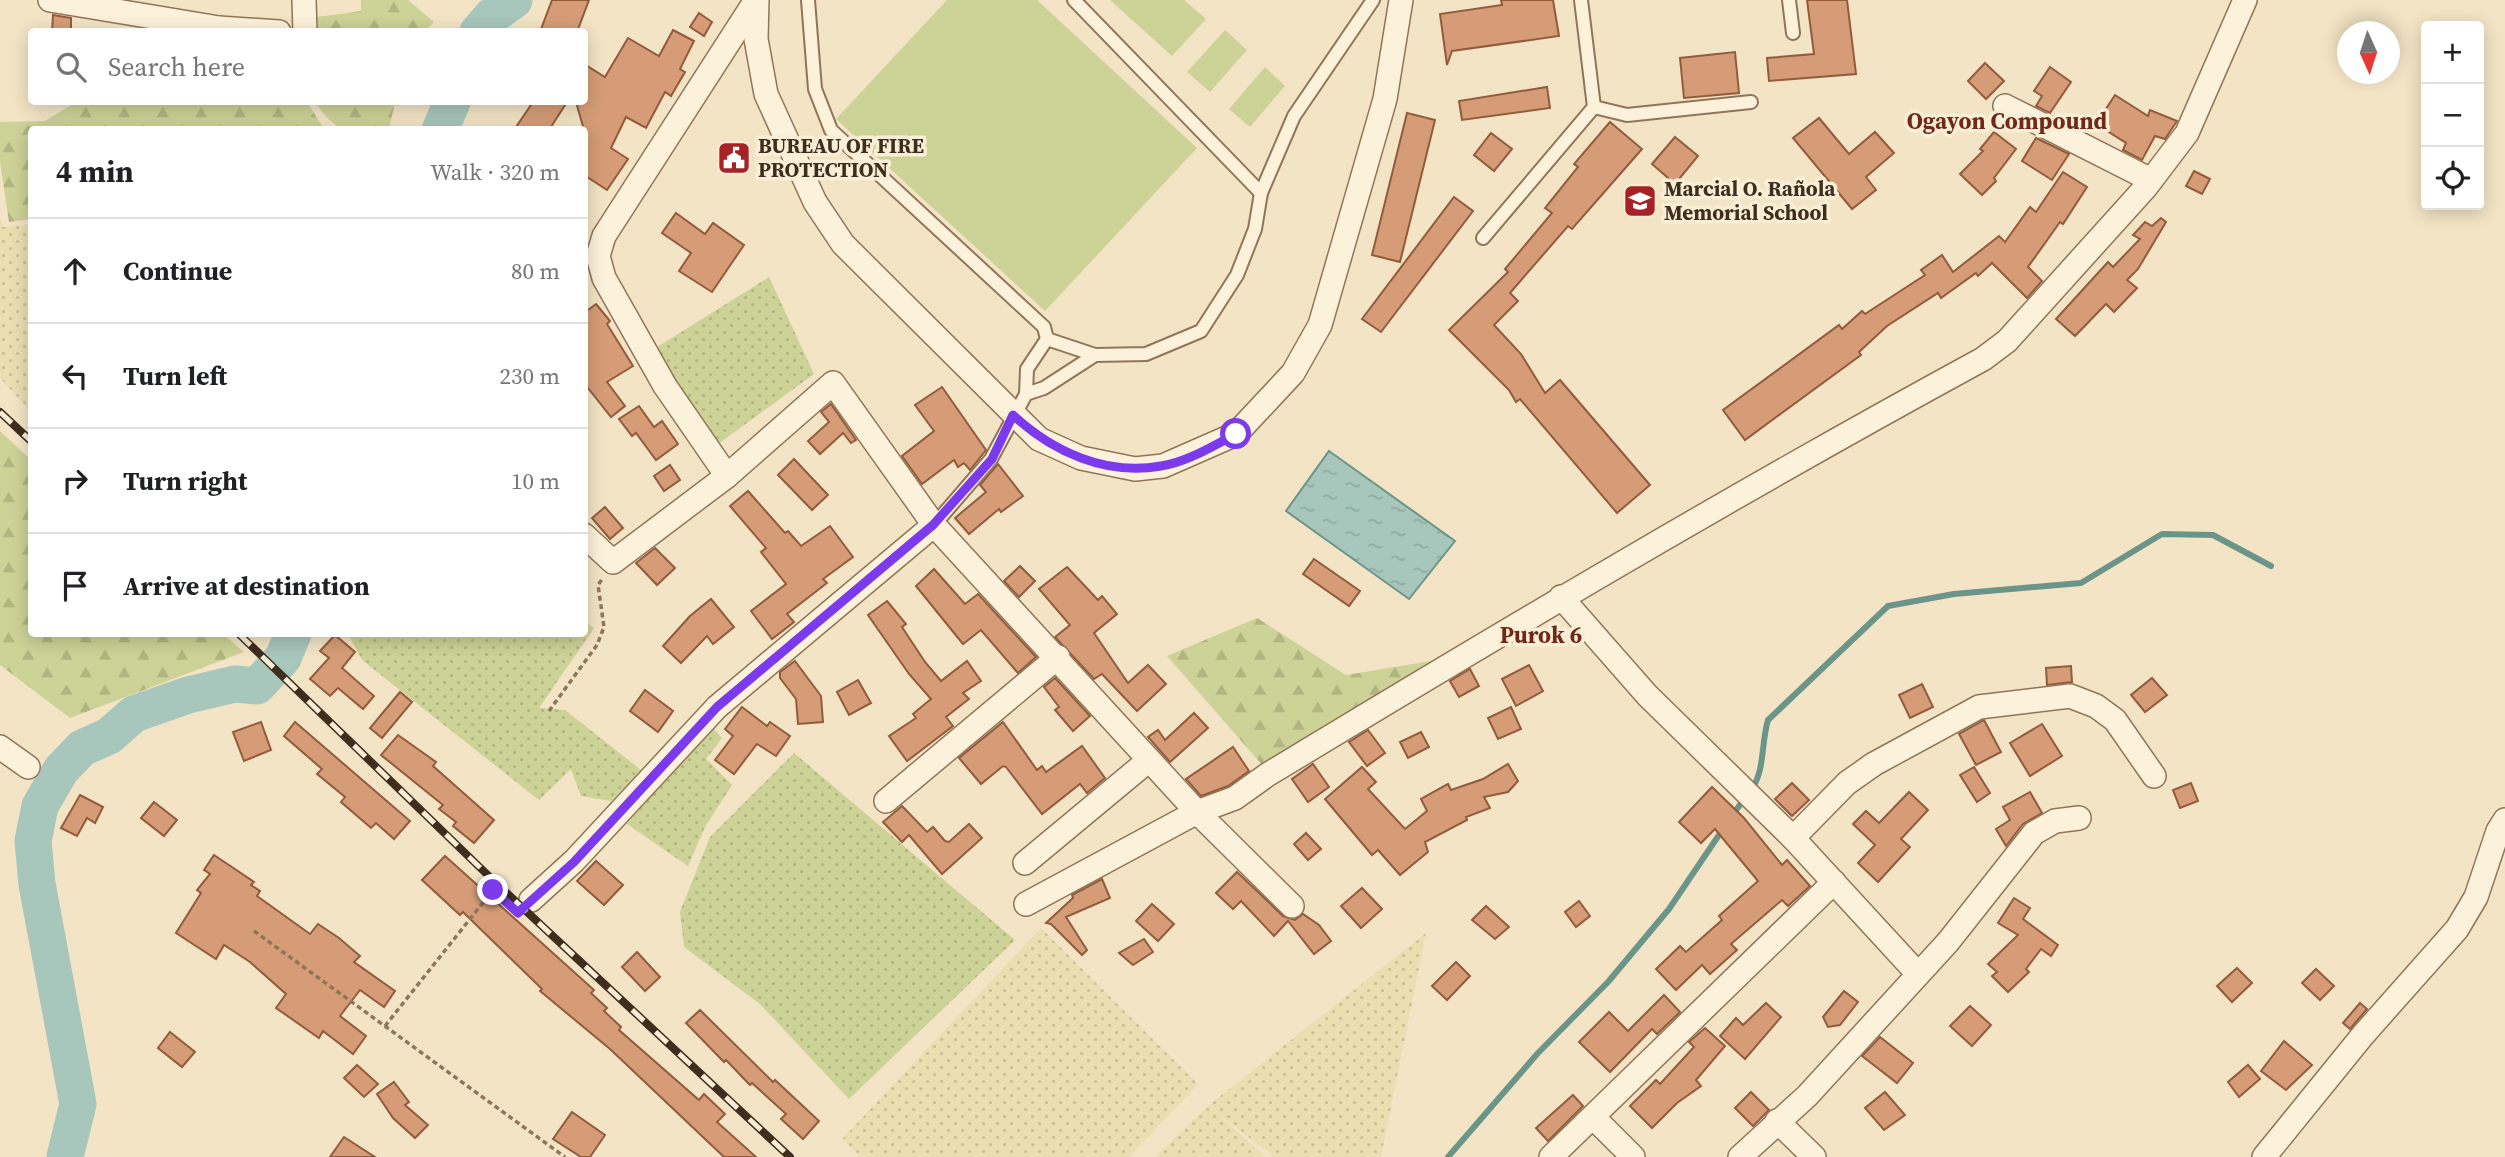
<!DOCTYPE html>
<html lang="en">
<head>
<meta charset="utf-8">
<style>
  body { margin:0; font-family:"Source Serif 4",serif; background:#f2f2f2; color:#202124 }
  .controls { position:absolute; right:21px; top:21px; display:grid; overflow:hidden; border-radius:7px; box-shadow:0 4px 18px #0003 }
  .controls button { width:63px; height:63px; display:grid; place-items:center; padding:0; border:0; border-bottom:2px solid #e0e0e0; background:#fff; color:#202124; font:35px sans-serif }
  .compass { position:absolute; left:2337px; top:21px; width:63px; height:63px; border-radius:50%; background:#fff; box-shadow:0 4px 18px #0003; rotate:177deg }
  .stop { position:absolute; width:21px; height:21px; margin:-16px; border:5px solid #7c3aed; border-radius:50%; background:#fff }
  .stop.end { background:#7c3aed; border-color:#fff; box-shadow:0 2px 7px #0008 }
  .list { margin:0; padding:0; list-style:none }
  h2 { display:flex; justify-content:space-between; align-items:center; height:91px; margin:0; padding:0 28px; font-size:30px }
  h2 small { font-size:23px; font-weight:400; color:#757577 }
  .list li { display:grid; grid-template-columns:46px 1fr auto; gap:21px; align-items:center; box-sizing:border-box; height:105px; padding:0 28px; border-top:2px solid #e0e0e0 }
  .list b { display:block; font-size:26px; white-space:nowrap }
  .list em { font-size:23px; font-style:normal; color:#757577 }
  .icon { flex:none; width:38px; height:38px; fill:none; stroke:currentColor; stroke-width:2; stroke-linecap:round; stroke-linejoin:round }
  .map { position:relative; flex:none; width:2505px; height:1157px; overflow:hidden }
  .search { position:absolute; background:#fff; box-shadow:0 4px 18px #0003; left:28px; top:28px; width:560px; height:77px; display:flex; align-items:center; gap:18px; box-sizing:border-box; padding:0 24px; border-radius:7px; color:#757577; font-size:26px }
  .panel { position:absolute; background:#fff; box-shadow:0 4px 18px #0003; left:28px; top:126px; width:560px; height:511px; border-radius:7px }
  .map>svg:first-child { display:block }
</style>
</head>
<body>
<div class="map">
<svg width="2505" height="1157" viewBox="0 0 2505 1157">
  <defs>
    <pattern id="farmland-dots" width="8" height="8" patternUnits="userSpaceOnUse" patternTransform="scale(1.75)"><rect width="8" height="8" fill="#e9dfb1"/><path d="M2 2h.1M6 6h.1" fill="none" stroke="#c9c098" stroke-width="1.8" stroke-linecap="round"/></pattern>
    <pattern id="grass-dots" width="8" height="8" patternUnits="userSpaceOnUse" patternTransform="scale(1.75)"><rect width="8" height="8" fill="#cdd297"/><path d="M2 2h.1M6 6h.1" fill="none" stroke="#b1b582" stroke-width="1.8" stroke-linecap="round"/></pattern>
    <pattern id="forest-firs" width="22" height="20" patternUnits="userSpaceOnUse" patternTransform="scale(1.75)"><rect width="22" height="20" fill="#cdd297"/><path d="M5 1l3.5 6h-7zM16 11l3.5 6h-7z" fill="#b1b582"/></pattern>
    <pattern id="water-ripples" width="26" height="14" patternUnits="userSpaceOnUse" patternTransform="scale(1.75)"><rect width="26" height="14" fill="#a7c6bc"/><path d="M2 4q2-2 4 0t4 0M15 11q2-2 4 0t4 0" fill="none" stroke="#91aaa1"/></pattern>
  </defs>
  <rect width="100%" height="100%" fill="#f3e4c5"/>
  <g fill="url(#farmland-dots)">
    <path d="M0,217L2,227L31,225V412L0,378Z"/>
    <path d="M1041,928L1198,1084L1129,1157H861L842,1139Z"/>
    <path d="M1426,933L1381,1157H1275L1218,1114L1265,1157H1155L1208,1106Z"/>
  </g>
  <g fill="url(#grass-dots)">
    <path d="M769,277L814,374L714,447L654,349Z"/>
    <path d="M585,622L594,628L539,708L565,710L641,770L611,801L581,796L571,769L539,800L362,660L348,634H584Z"/>
    <path d="M712,727L722,738L706,759L732,785L705,827L688,866L627,824Z"/>
    <path d="M794,753L1015,940L849,1099L760,1004L684,947L680,912L710,837Z"/>
  </g>
  <g fill="url(#forest-firs)">
    <path d="M361,0H408L434,22L425,31L318,29L317,17L361,11Z"/>
    <path d="M76,102H307L324,129L32,130L31,219L9,222L0,162V122L45,121Z"/>
    <path d="M315,102H395L389,130C349,130 340,138 315,102Z"/>
    <path d="M0,431L31,460L32,634H223L244,652L70,718L0,665Z"/>
    <path d="M1257,618L1346,675L1437,660L1264,767L1167,656Z"/>
  </g>
  <g fill="#cdd297">
    <path d="M947,0H1037L1197,148L1045,311L836,119Z"/>
    <path d="M1110,0H1184L1206,19L1172,56Z"/>
    <path d="M1225,30L1247,50L1210,92L1187,72Z"/>
    <path d="M1265,67L1285,86L1250,127L1229,109Z"/>
  </g>
  <path fill="url(#water-ripples)" stroke="#6c958a" stroke-width="2" d="M1329,451L1455,541L1409,599L1286,511Z"/>
  <g fill="none" stroke-linecap="round" stroke-linejoin="round">
    <g stroke="#6c958a" stroke-width="6">
      <path d="M1752,789C1765,769 1761,744 1768,720L1888,606L1954,594L2081,583L2162,534L2213,535L2271,566"/>
      <path d="M1731,817L1745,798"/>
      <path d="M1448,1157L1538,1053L1608,982L1669,909L1723,829"/>
    </g>
    <g stroke="#a7c6bc" stroke-width="37">
      <path d="M478,32L492,16L514,0"/>
      <path d="M440,130L452,102"/>
      <path d="M65,1157L78,1104L37,884L33,841L40,806L61,770L82,748L109,736L134,714L188,695L235,684L257,686L283,658L293,634"/>
    </g>
  </g>
  <g fill="#d59c77" stroke="#925c3c" stroke-width="2">
    <path d="M552,0H589L577,32H540Z"/>
    <path d="M1501,0H1553L1559,36L1452,51L1447,65L1440,14L1502,5Z"/>
    <path d="M1807,0H1847L1856,74L1769,81L1767,58L1814,54Z"/>
    <path d="M699,13L712,22L704,36L690,27Z"/>
    <path d="M53,15L71,18V32H52Z"/>
    <path d="M673,30L694,41L680,69L685,72L671,96L665,92L646,128L626,117L611,148L628,159L607,190L584,175V130L576,102H584V64L605,77L628,38L659,56Z"/>
    <path d="M1735,52L1739,93L1684,98L1680,58Z"/>
    <path d="M1985,63L2004,81L1986,99L1968,81Z"/>
    <path d="M2050,67L2071,82L2050,113L2036,106L2042,96L2034,91Z"/>
    <path d="M1547,87L1550,108L1462,120L1459,101Z"/>
    <path d="M2115,95L2148,116L2150,110L2177,121L2165,139L2155,136L2142,160L2123,150L2126,143L2096,124Z"/>
    <path d="M533,102H567L549,130H514Z"/>
    <path d="M1407,113L1435,120L1400,262L1372,255Z"/>
    <path d="M1819,118L1849,154L1875,132L1894,153L1866,177L1876,190L1852,209L1793,138Z"/>
    <path d="M1610,122L1642,149L1572,229L1568,226L1510,293L1518,301L1494,325L1521,354L1545,393L1560,380L1650,485L1617,513L1520,399L1516,402L1509,390L1449,330L1508,272L1505,269L1552,213L1545,208L1578,167L1574,164Z"/>
    <path d="M1994,132L2016,149L1994,178L1996,181L1982,195L1960,174L1983,151L1980,149Z"/>
    <path d="M1491,133L1512,149L1494,171L1474,155Z"/>
    <path d="M1675,137L1698,156L1675,184L1652,164Z"/>
    <path d="M2036,138L2069,154L2052,180L2022,161Z"/>
    <path d="M2194,171L2210,179L2202,194L2186,186Z"/>
    <path d="M2063,172L2087,187L2063,224L2060,222L2028,267L2042,281L2027,298L1992,263L1978,276L1976,273L1941,298L1938,293L1887,326L1859,352L1861,355L1745,440L1723,410L1839,325L1842,329L1862,311L1865,314L1925,275L1921,270L1942,255L1953,272L1999,236L2005,242L2030,207L2036,212Z"/>
    <path d="M1454,197L1473,211L1381,332L1362,319Z"/>
    <path d="M676,213L705,234L713,223L744,245L712,292L679,271L691,253L662,233Z"/>
    <path d="M2161,218L2166,222L2138,269L2127,280L2137,288L2114,312L2106,304L2075,336L2056,319L2108,262L2113,267L2140,239L2133,235L2145,222L2152,226Z"/>
    <path d="M596,304L610,321L607,324L633,366L607,382L625,406L611,417L584,383V313Z"/>
    <path d="M942,387L986,450L970,470L964,463L958,467L954,460L922,484L902,456L934,431L915,405Z"/>
    <path d="M831,404L856,440L851,443L843,433L820,454L808,441L829,422L821,412Z"/>
    <path d="M639,406L654,427L662,421L678,444L656,460L636,433L632,436L619,419Z"/>
    <path d="M794,459L828,495L812,510L778,475Z"/>
    <path d="M998,464L1023,496L1001,512L999,509L969,534L955,518L986,492L980,485Z"/>
    <path d="M670,465L680,480L664,491L654,476Z"/>
    <path d="M748,491L785,533L788,531L801,546L830,526L853,557L823,579L827,583L787,614L794,622L772,639L751,611L786,584L761,552L766,548L730,506Z"/>
    <path d="M605,507L623,528L610,539L592,518Z"/>
    <path d="M655,548L675,568L657,585L636,563Z"/>
    <path d="M1314,559L1360,591L1349,606L1303,574Z"/>
    <path d="M1020,566L1035,581L1019,597L1004,581Z"/>
    <path d="M1067,567L1098,600L1102,596L1117,614L1094,633L1128,683L1148,665L1166,684L1137,711L1102,674L1094,679L1055,637L1070,625L1039,589Z"/>
    <path d="M934,569L965,604L978,594L1036,657L1018,673L981,630L963,644L916,586Z"/>
    <path d="M711,599L734,627L713,644L707,636L681,663L663,646L690,616Z"/>
    <path d="M887,601L906,624L902,627L925,662L941,681L967,661L981,681L963,693L969,699L946,717L953,726L907,761L889,736L916,718L913,714L931,699L909,674L868,615Z"/>
    <path d="M335,635L355,652L342,668L374,696L363,709L338,688L330,696L310,679L329,658L320,651Z"/>
    <path d="M795,661L821,696L823,722L798,724L796,699L780,678V672Z"/>
    <path d="M1529,665L1543,691L1516,706L1502,679Z"/>
    <path d="M2071,666L2072,682L2047,685L2046,668Z"/>
    <path d="M1470,669L1479,686L1459,697L1450,681Z"/>
    <path d="M1055,678L1090,716L1073,731L1055,710L1059,707L1044,687Z"/>
    <path d="M2152,678L2167,695L2145,712L2131,695Z"/>
    <path d="M858,680L871,703L849,715L837,692Z"/>
    <path d="M1922,684L1933,707L1910,718L1899,695Z"/>
    <path d="M645,690L673,711L658,732L630,711Z"/>
    <path d="M400,692L412,702L382,738L370,728Z"/>
    <path d="M742,707L767,726L770,722L790,736L776,756L757,744L734,774L715,760L733,736L725,729Z"/>
    <path d="M1511,707L1521,729L1498,739L1488,718Z"/>
    <path d="M1194,713L1208,728L1170,762L1148,737L1158,730L1165,740Z"/>
    <path d="M1984,720L2001,752L1976,765L1959,734Z"/>
    <path d="M261,722L271,750L244,761L233,732Z"/>
    <path d="M295,722L410,821L394,839L376,823L371,828L341,802L345,797L317,774L322,769L284,736Z"/>
    <path d="M1003,722L1037,770L1042,766L1046,772L1082,746L1105,778L1087,793L1080,784L1042,814L1006,767L1003,766L981,784L959,758Z"/>
    <path d="M2042,724L2062,756L2030,776L2010,743Z"/>
    <path d="M1368,730L1385,753L1367,766L1349,742Z"/>
    <path d="M1421,732L1429,747L1408,758L1400,742Z"/>
    <path d="M398,735L436,762L433,766L494,820L474,843L453,826L456,822L439,809L443,805L381,755Z"/>
    <path d="M1233,747L1249,771L1228,786L1201,796L1186,779Z"/>
    <path d="M1313,764L1329,787L1308,802L1292,779Z"/>
    <path d="M1508,764L1518,781L1508,792L1484,797L1490,808L1466,817L1467,820L1425,842L1428,852L1400,875L1378,850L1372,855L1325,799L1362,767L1376,782L1368,789L1405,829L1427,811L1421,799L1448,784L1451,790L1483,779Z"/>
    <path d="M1974,767L1990,793L1977,802L1960,775Z"/>
    <path d="M1792,783L1809,800L1792,816L1775,799Z"/>
    <path d="M2191,783L2198,801L2180,808L2173,790Z"/>
    <path d="M1712,787L1744,818L1782,865L1787,860L1810,886L1788,906L1782,900L1731,944L1737,950L1710,974L1702,965L1676,990L1656,969L1680,946L1686,952L1722,920L1719,916L1758,881L1715,829L1701,843L1679,822Z"/>
    <path d="M1909,792L1928,810L1901,839L1910,847L1878,882L1858,863L1875,845L1853,824L1866,811L1879,823Z"/>
    <path d="M2030,792L2042,813L2023,824L2006,846L1996,829L2010,820L2003,807Z"/>
    <path d="M80,795L103,807L95,823L87,818L77,836L61,828Z"/>
    <path d="M154,802L177,820L164,836L141,818Z"/>
    <path d="M902,806L927,832L933,827L945,841L949,842L969,824L982,838L942,874L909,835L902,842L883,822Z"/>
    <path d="M1306,833L1321,849L1308,860L1294,844Z"/>
    <path d="M214,855L254,882L251,885L260,891L257,896L310,934L318,924L339,938L360,956L354,962L395,991L384,1007L360,990L340,1016L366,1036L353,1054L323,1031L319,1038L276,1008L286,994L250,962L224,945L216,959L176,933L201,893L197,890L210,874L204,870Z"/>
    <path d="M445,856L594,990L591,993L607,1008L604,1011L621,1027L619,1030L699,1100L704,1094L725,1114L717,1122L756,1157H724L610,1049L540,991L542,989L463,912L460,915L422,880Z"/>
    <path d="M596,861L623,885L604,905L577,881Z"/>
    <path d="M1237,872L1283,916L1295,920L1303,914L1319,925L1331,941L1314,954L1288,921L1274,936L1241,901L1233,909L1216,893Z"/>
    <path d="M1102,879L1110,898L1066,917L1087,950L1082,955L1051,924L1046,923L1073,898L1072,895Z"/>
    <path d="M1362,888L1382,909L1361,928L1341,906Z"/>
    <path d="M2014,898L2030,908L2023,919L2058,945L2051,956L2041,949L2026,969L2029,972L2008,992L1992,976L1997,972L1988,964L2018,935L1998,923Z"/>
    <path d="M1579,901L1590,916L1576,927L1565,912Z"/>
    <path d="M1152,904L1174,924L1158,941L1136,921Z"/>
    <path d="M1486,906L1509,927L1495,939L1472,920Z"/>
    <path d="M1144,939L1153,952L1133,965L1119,953Z"/>
    <path d="M637,952L660,977L645,991L622,967Z"/>
    <path d="M1456,962L1470,976L1447,1000L1432,986Z"/>
    <path d="M2237,968L2252,983L2232,1002L2217,986Z"/>
    <path d="M2316,969L2334,986L2320,1000L2302,983Z"/>
    <path d="M1844,991L1858,1002L1840,1025L1828,1027L1823,1017Z"/>
    <path d="M1664,995L1680,1012L1657,1034L1652,1029L1610,1072L1579,1042L1609,1012L1628,1031Z"/>
    <path d="M1766,1003L1781,1017L1745,1059L1720,1036L1736,1018L1743,1025Z"/>
    <path d="M2360,1003L2367,1009L2350,1029L2343,1023Z"/>
    <path d="M1970,1006L1991,1025L1972,1046L1950,1026Z"/>
    <path d="M700,1010L773,1082L775,1080L819,1121L803,1139L781,1119L786,1114L752,1083L750,1085L726,1060L724,1062L686,1023Z"/>
    <path d="M1705,1028L1725,1046L1696,1080L1701,1086L1677,1103L1652,1128L1630,1106L1656,1080L1660,1084L1694,1047L1689,1042Z"/>
    <path d="M170,1032L195,1052L182,1067L158,1048Z"/>
    <path d="M1880,1037L1913,1063L1897,1083L1862,1056Z"/>
    <path d="M2284,1041L2312,1065L2286,1090L2261,1071Z"/>
    <path d="M357,1065L378,1084L364,1097L344,1078Z"/>
    <path d="M2248,1065L2260,1079L2239,1097L2228,1082Z"/>
    <path d="M394,1082L409,1102L405,1105L428,1125L415,1138L393,1118L377,1094Z"/>
    <path d="M1751,1092L1769,1110L1753,1126L1735,1108Z"/>
    <path d="M1885,1092L1905,1115L1884,1130L1865,1108Z"/>
    <path d="M1573,1095L1583,1106L1548,1141L1536,1128Z"/>
    <path d="M572,1112L605,1135L590,1157H581L553,1139Z"/>
    <path d="M344,1137L375,1157H330Z"/>
  </g>
  <g fill="none" stroke-linecap="round" stroke-linejoin="round">
    <defs>
      <g id="lane">
        <path d="M808,0L815,89L831,130L1044,327L1047,339L1027,369L1026,394"/>
        <path d="M1074,0L1261,193"/>
        <path d="M1789,0L1793,33"/>
        <path d="M1594,107L1627,115L1751,102"/>
        <path d="M1483,238L1594,107L1581,0"/>
        <path d="M1047,339L1095,355L1146,354L1201,331L1237,275L1255,229L1261,193L1294,116L1373,0"/>
        <path d="M934,525L991,459L1026,394L1044,388L1095,355"/>
      </g>
      <g id="street">
        <path d="M50,0L219,28L279,32"/>
        <path d="M304,0L305,32"/>
        <path d="M757,0L756,39L766,94L815,202L843,244L1039,439L1081,458L1135,469L1163,466L1236,434L1293,373L1320,325L1385,99L1401,0"/>
        <path d="M2005,106L2151,180"/>
        <path d="M727,476L665,386L604,278L598,256L604,236L756,0"/>
        <path d="M584,535L613,562L727,476L833,383L934,525L1197,812L1292,906"/>
        <path d="M1561,597L1647,695L1793,838L1918,974"/>
        <path d="M0,747L28,767"/>
        <path d="M886,801L1058,657"/>
        <path d="M1793,838L1847,783L1874,764L1979,707L2070,696L2096,706L2115,720L2154,776"/>
        <path d="M1025,863L1149,760"/>
        <path d="M531,900L574,861L717,707L934,525"/>
        <path d="M1026,904L1197,812L1235,798L1267,775C1503,632 1740,491 1983,359L2007,341L2146,187L2187,133L2245,0"/>
        <path d="M1594,1118L1633,1157"/>
        <path d="M1777,1121L1814,1157"/>
        <path d="M1551,1157L1834,882"/>
        <path d="M1740,1157L1807,1096L1948,942L2034,833L2055,821L2079,818"/>
        <path d="M2264,1157L2363,1035L2457,929L2476,897L2498,831L2505,820"/>
      </g>
    </defs>
    <use href="#lane" stroke="#907559" stroke-width="16"/>
    <use href="#street" stroke="#907559" stroke-width="26"/>
    <g stroke="#907559" stroke-width="3.5" stroke-dasharray="5 3.5" stroke-linecap="butt">
      <path d="M549,711L597,645L604,627L598,585L603,578"/>
      <path d="M254,931L565,1157"/>
      <path d="M385,1026L493,890L510,906"/>
    </g>
    <use href="#lane" stroke="#fcf1da" stroke-width="12"/>
    <use href="#street" stroke="#fcf1da" stroke-width="23"/>
    <defs>
      <g id="rail">
        <path d="M0,412L32,442"/>
        <path d="M239,634L497,884L790,1157"/>
      </g>
    </defs>
    <use href="#rail" stroke="#3f2d1e" stroke-width="8"/>
    <use href="#rail" stroke="#f9eed6" stroke-width="5" stroke-dasharray="16" stroke-linecap="butt"/>
  </g>
  <g fill="none" stroke-linecap="round" stroke-linejoin="round">
    <path stroke="#7c3aed" stroke-width="9" d="M493,890L518,913L523,908L574,862L717,707L933,525L992,459L1013,415C1053,452 1106,476 1161,466C1187,462 1213,446 1236,434"/>
  </g>
  <defs>
    <symbol id="civic-square" viewBox="-11 -11 22 22"><rect x="-9" y="-9" width="18" height="18" rx="4" fill="#a62226" stroke="#f9eed6"/><path d="M-.6-6.5H3V-4.5H.6V-3L4-1V1h2V6H-6V1h2V-1L-.6-3ZM-1.2 2.5V6h2.4V2.5Z" fill="#fff"/></symbol>
    <symbol id="school-square" viewBox="-11 -11 22 22"><rect x="-9" y="-9" width="18" height="18" rx="4" fill="#a62226" stroke="#f9eed6"/><path d="M0-5L7-2L0 1L-7-2ZM-4 1L0 2.5L4 1V4Q0 6-4 4Z" fill="#fff"/></symbol>
  </defs>
  <g fill-rule="evenodd">
    <use href="#civic-square" x="715" y="139" width="38" height="38"/>
    <use href="#school-square" x="1621" y="182" width="38" height="38"/>
  </g>
  <g text-anchor="middle" stroke-width="7" stroke-linejoin="round" paint-order="stroke">
    <g font-size="21" font-weight="bold" fill="#3f2d1e" stroke="#f9eed6" text-anchor="start">
      <text x="758" y="153">BUREAU OF FIRE<tspan x="758" dy="24">PROTECTION</tspan></text>
      <text x="1664" y="196">Marcial O. Rañola<tspan x="1664" dy="24">Memorial School</tspan></text>
    </g>
    <g font-size="23" font-weight="bold" fill="#702919" stroke="#f9eed6">
      <text x="2007" y="129">Ogayon Compound</text>
      <text x="1541" y="643">Purok 6</text>
    </g>
  </g>
</svg>
<div class="controls">
<button>+</button>
<button>−</button>
<button><svg class="icon" aria-label="locate" viewBox="0 0 24 24"><circle cx="12" cy="12" r="6"/><path d="M12 2v4M12 18v4M2 12h4M18 12h4"/></svg></button>
</div>
<svg class="compass" viewBox="-18 -18 36 36"><path d="M0-13l5 13h-10z" fill="#e53935"/><path d="M0 13l5-13h-10z" fill="#757577"/></svg>
<div class="stop" style="left:1236px;top:434px"></div>
<div class="stop end" style="left:493px;top:890px"></div>
<div class="search"><svg class="icon" aria-label="search" viewBox="0 0 24 24"><circle cx="10" cy="10" r="6"/><path d="M15 15l6 6"/></svg>Search here</div>
<section class="panel">
<h2>4 min<small>Walk · 320 m</small></h2>
<ul class="list">
<li><svg class="icon" aria-label="ahead" viewBox="0 0 24 24"><path d="M12 20V5M6 11l6-6 6 6"/></svg><div><b>Continue</b></div><em>80 m</em></li>
<li><svg class="icon" aria-label="left" viewBox="0 0 24 24"><path d="M17 20v-9H6M10 6l-5 5 5 5"/></svg><div><b>Turn left</b></div><em>230 m</em></li>
<li><svg class="icon" aria-label="right" viewBox="0 0 24 24"><path d="M7 20v-9h11M14 6l5 5-5 5"/></svg><div><b>Turn right</b></div><em>10 m</em></li>
<li><svg class="icon" aria-label="arrive" viewBox="0 0 24 24"><path d="M6 21V4h12l-3 4 3 4H6"/></svg><div><b>Arrive at destination</b></div></li>
</ul>
</section>
</div>
</body>
</html>
